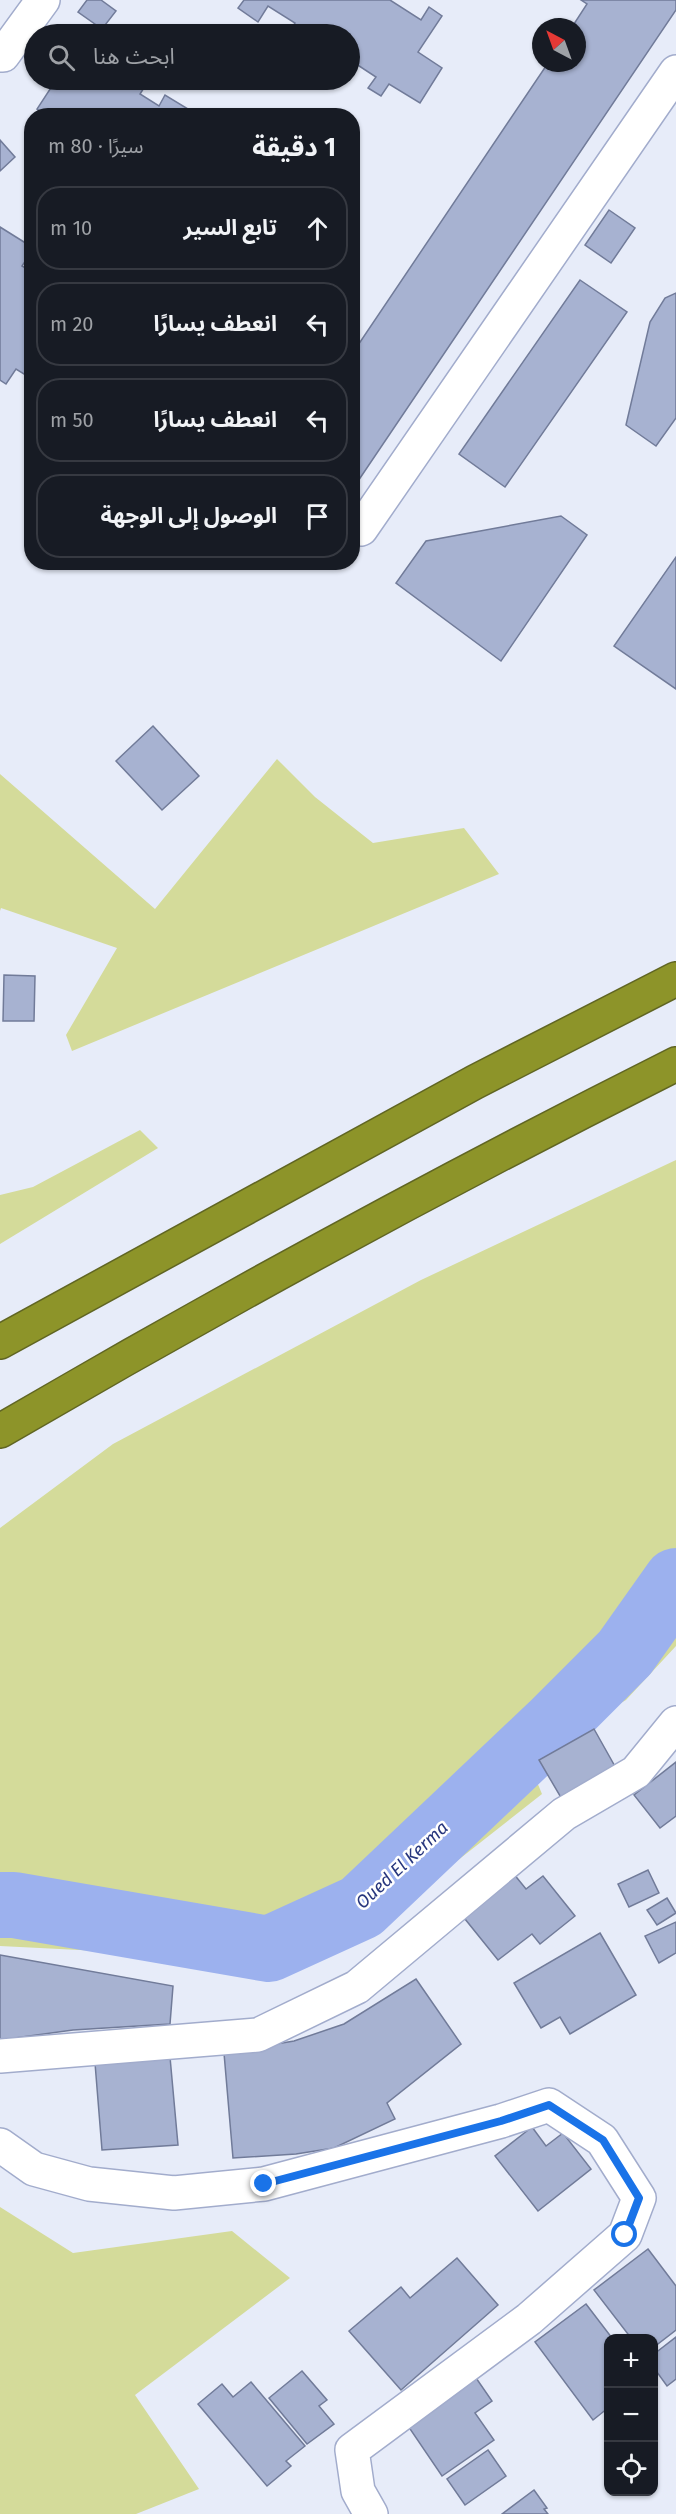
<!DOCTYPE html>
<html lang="ar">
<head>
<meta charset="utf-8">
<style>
  body { margin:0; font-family:"Fira Sans","Noto Sans Arabic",sans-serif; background:#20242c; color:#f1f3f6; direction:rtl }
  .controls { position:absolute; right:18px; bottom:18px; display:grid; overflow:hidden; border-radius:12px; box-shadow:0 2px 4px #0004 }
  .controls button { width:54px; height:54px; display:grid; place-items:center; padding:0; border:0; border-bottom:2px solid #363941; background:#171b24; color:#f1f3f6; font:30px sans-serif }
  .compass { position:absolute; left:532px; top:18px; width:54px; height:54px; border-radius:50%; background:#171b24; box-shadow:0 2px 4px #0004; rotate:319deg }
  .stop { position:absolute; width:18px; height:18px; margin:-14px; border:4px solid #1a73e8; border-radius:50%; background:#fff }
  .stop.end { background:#1a73e8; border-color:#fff; box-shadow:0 2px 6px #0008 }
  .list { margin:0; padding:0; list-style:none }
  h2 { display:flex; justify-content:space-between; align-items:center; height:78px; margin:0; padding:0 24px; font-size:26px }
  h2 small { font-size:20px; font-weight:400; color:#9ea1a6 }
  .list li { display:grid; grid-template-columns:39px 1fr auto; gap:18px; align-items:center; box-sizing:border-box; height:84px; margin:0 12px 12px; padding:0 12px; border:2px solid #363941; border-radius:24px }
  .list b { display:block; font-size:22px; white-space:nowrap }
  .list em { font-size:20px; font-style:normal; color:#9ea1a6 }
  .icon { flex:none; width:33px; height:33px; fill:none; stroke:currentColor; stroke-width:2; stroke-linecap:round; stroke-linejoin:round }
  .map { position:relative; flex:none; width:676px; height:2514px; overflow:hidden; direction:ltr }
  .search { position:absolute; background:#171b24; box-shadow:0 2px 4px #0004; left:24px; top:24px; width:336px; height:66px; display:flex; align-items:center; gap:15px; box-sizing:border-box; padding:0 21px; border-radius:33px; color:#9ea1a6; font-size:22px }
  .panel { position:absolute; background:#171b24; box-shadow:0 2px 4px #0004; left:24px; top:108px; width:336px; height:462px; border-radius:24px; direction:rtl }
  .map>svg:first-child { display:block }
</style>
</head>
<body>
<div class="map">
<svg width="676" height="2514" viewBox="0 0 676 2514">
  <rect width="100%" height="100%" fill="#e7ecf9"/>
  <g fill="#d4db9a">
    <path d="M277,759L315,797L373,843L464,828L499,874L72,1051L66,1035L117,948L1,908L0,911V774L155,909Z"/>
    <path d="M140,1130L158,1148L0,1244V1195L33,1187Z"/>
    <path d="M676,1160V1646L626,1700L527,1758L542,1794L378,1923L271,1971L139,1953L0,1946V1528L113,1444L421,1280Z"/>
    <path d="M0,2207L73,2253L232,2231L290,2278L135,2395L199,2489L136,2514H0Z"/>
  </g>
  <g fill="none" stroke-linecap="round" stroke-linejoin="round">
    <path stroke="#9cb1ee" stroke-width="66" d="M0,1905H14L269,1949L361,1907L552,1726L625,1653L676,1581"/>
  </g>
  <g fill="#a7b2d1" stroke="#717b99" stroke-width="1.5">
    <path d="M87,0H101L116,11L102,29L78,12Z"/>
    <path d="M244,0H390L421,20L429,7L442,16L418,52L442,68L420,103L389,84L381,96L368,88L376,77L350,60V34H303L292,28L295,23L268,6L258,22L238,8Z"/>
    <path d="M581,0H676V10L352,490V354L548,63H577V27H572L587,4Z"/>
    <path d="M56,80H149L140,94L159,106L165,95L193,112L191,116H45L37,109Z"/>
    <path d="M0,140L15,157L0,171Z"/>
    <path d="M609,210L635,228L611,263L585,245Z"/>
    <path d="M0,227L32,247V251L22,266L32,272V379L16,369L6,384L0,380Z"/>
    <path d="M580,280L627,312L505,487L459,454Z"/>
    <path d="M676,293V418L656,446L626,425L650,322L665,298Z"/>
    <path d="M561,516L587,535L501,661L396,583L426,541Z"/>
    <path d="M676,557V689L614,646Z"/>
    <path d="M153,726L199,776L162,810L116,761Z"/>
    <path d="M4,975L35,976L34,1021H3Z"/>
    <path d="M594,1729L617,1770L563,1801L539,1760Z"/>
    <path d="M676,1762V1816L660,1828L634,1795Z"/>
    <path d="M648,1870L659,1893L629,1907L618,1884Z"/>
    <path d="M513,1873L526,1889L543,1876L575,1916L540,1944L532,1934L498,1960L461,1914Z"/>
    <path d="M667,1898L676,1913L657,1925L647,1910Z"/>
    <path d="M676,1922V1953L659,1963L645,1936Z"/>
    <path d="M600,1933L636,1995L570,2034L560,2017L541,2028L514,1983Z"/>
    <path d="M0,1955L173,1986L170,2024L73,2030L0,2040Z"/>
    <path d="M416,1979L461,2044L387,2103L395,2119L334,2148L296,2154L233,2158L224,2053L294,2041L344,2024Z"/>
    <path d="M170,2057L178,2145L102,2150L95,2063Z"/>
    <path d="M532,2127L546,2146L563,2133L591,2169L538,2211L495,2156Z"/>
    <path d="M648,2249L676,2286V2330L654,2347V2338H631L594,2290Z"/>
    <path d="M457,2258L498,2305L401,2390L349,2331L401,2287L410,2298Z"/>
    <path d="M586,2304L612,2338H608V2408L593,2420L535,2342Z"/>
    <path d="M676,2337V2379L667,2386L654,2368V2354Z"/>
    <path d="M302,2371L327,2400L319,2406L334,2424L307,2444L269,2398Z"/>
    <path d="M474,2375L492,2401L475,2413L494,2440L442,2476L406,2423Z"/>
    <path d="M251,2382L305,2446L286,2461L291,2466L267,2486L198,2404L222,2384L233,2397Z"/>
    <path d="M488,2450L506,2476L465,2505L447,2479Z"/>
    <path d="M534,2490L547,2508L544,2509L548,2514H502Z"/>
  </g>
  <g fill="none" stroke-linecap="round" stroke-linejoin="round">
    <defs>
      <g id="minor">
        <path d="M0,55H3L43,0"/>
        <path d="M361,529L676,72"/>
        <path d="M0,2056L258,2035L357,1987L564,1814L636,1772L676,1723"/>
        <path d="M0,2145L34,2169L89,2184L174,2193L264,2184L501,2121L549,2105L602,2140L639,2198L625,2235L529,2319L352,2450L358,2491L371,2514"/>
      </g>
      <g id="highway">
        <path d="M0,1342L475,1082L676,979"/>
        <path d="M0,1431C221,1302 447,1179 676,1064"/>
      </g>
    </defs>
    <use href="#minor" stroke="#a2accc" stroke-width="36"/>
    <use href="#highway" stroke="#606523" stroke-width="36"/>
    <use href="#minor" stroke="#fff" stroke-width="33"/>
    <use href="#highway" stroke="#8d9429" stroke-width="33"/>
  </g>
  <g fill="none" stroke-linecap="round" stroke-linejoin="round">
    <path stroke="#1a73e8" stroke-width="8" d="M264,2184L501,2121L549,2105L603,2140L639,2198L625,2235"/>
  </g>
  <g text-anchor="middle" stroke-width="5" stroke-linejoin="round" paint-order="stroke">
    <g font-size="18" font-style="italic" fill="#28377e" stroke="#fff">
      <text transform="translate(402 1865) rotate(-43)" y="6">Oued El Kerma</text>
    </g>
  </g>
</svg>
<div class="controls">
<button>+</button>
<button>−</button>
<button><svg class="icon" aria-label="locate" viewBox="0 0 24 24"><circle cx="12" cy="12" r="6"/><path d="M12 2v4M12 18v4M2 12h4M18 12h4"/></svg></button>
</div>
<svg class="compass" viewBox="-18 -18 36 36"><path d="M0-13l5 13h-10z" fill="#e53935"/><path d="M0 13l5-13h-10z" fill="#9ea1a6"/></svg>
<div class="stop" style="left:625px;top:2235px"></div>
<div class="stop end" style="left:264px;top:2184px"></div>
<div class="search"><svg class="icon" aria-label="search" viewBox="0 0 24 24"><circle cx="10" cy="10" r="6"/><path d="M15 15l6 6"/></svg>ابحث هنا</div>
<section class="panel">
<h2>1 دقيقة<small>سيرًا · 80 m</small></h2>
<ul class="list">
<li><svg class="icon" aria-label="ahead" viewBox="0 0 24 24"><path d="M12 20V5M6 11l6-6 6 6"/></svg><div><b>تابع السير</b></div><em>10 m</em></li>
<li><svg class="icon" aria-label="left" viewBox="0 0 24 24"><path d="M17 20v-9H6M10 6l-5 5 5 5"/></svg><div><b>انعطف يسارًا</b></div><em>20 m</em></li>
<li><svg class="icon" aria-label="left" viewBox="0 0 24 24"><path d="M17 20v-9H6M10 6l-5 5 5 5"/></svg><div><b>انعطف يسارًا</b></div><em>50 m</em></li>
<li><svg class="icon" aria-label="arrive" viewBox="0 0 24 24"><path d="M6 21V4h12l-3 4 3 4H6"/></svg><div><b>الوصول إلى الوجهة</b></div></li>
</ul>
</section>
</div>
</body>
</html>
